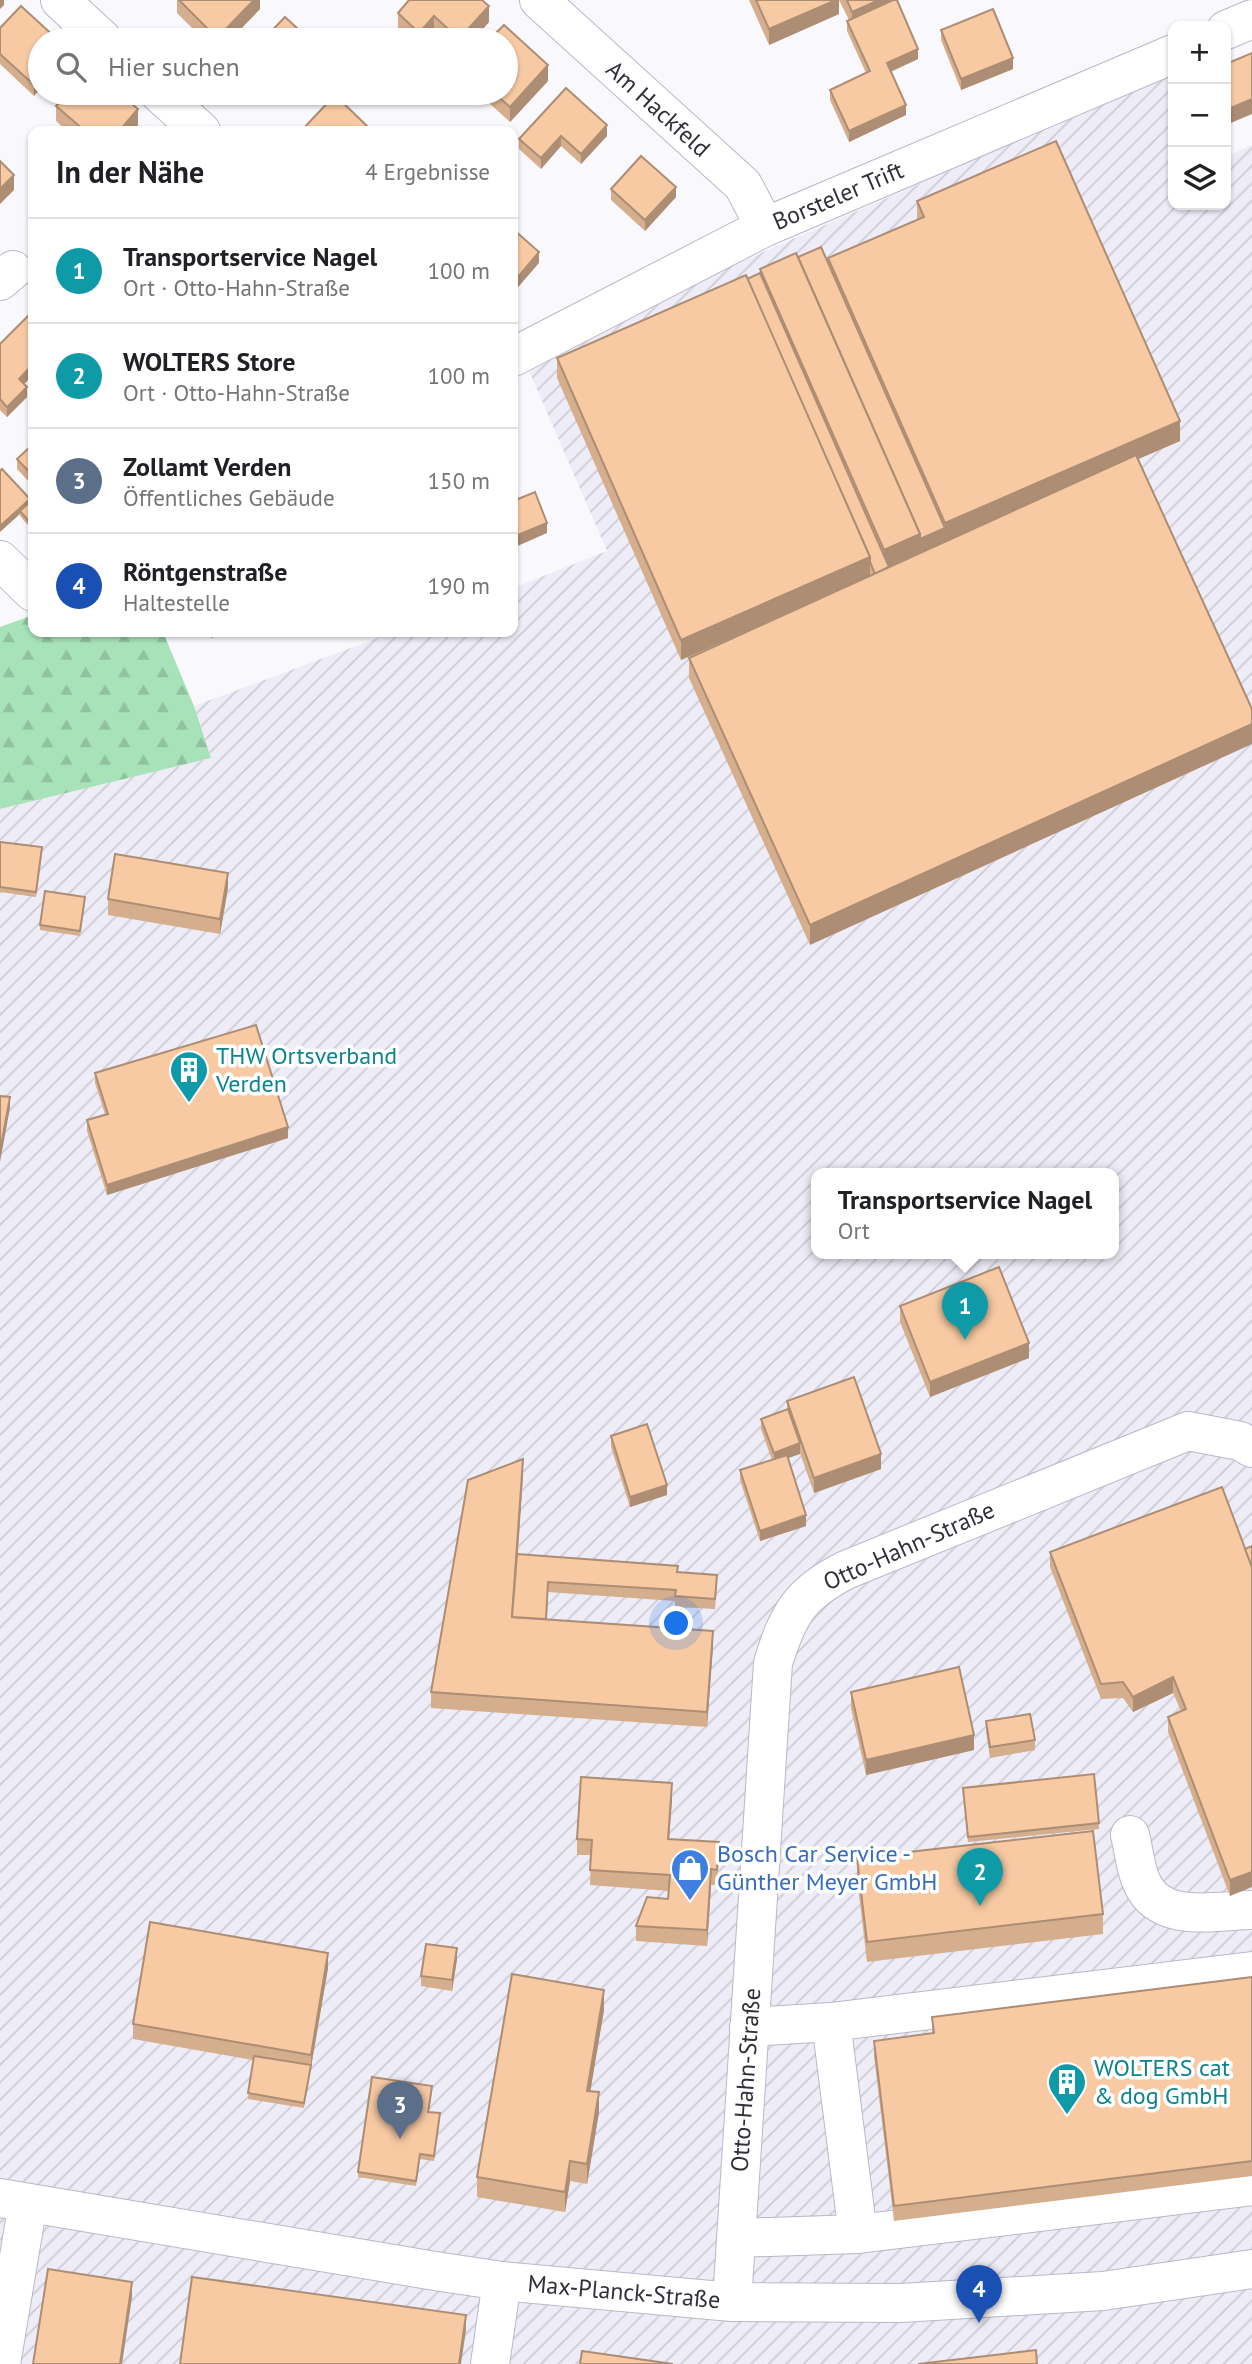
<!DOCTYPE html>
<html lang="de">
<head>
<meta charset="utf-8">
<style>
  body { margin:0; font-family:"PT Sans",sans-serif; background:#f2f2f2; color:#202124 }
  .controls { position:absolute; right:21px; top:21px; display:grid; overflow:hidden; border-radius:14px; box-shadow:0 2px 5px #0004 }
  .controls button { width:63px; height:63px; display:grid; place-items:center; padding:0; border:0; border-bottom:2px solid #e0e0e0; background:#fff; color:#202124; font:35px sans-serif }
  .you { position:absolute; left:677px; top:1624px; width:24px; height:24px; margin:-18px; border:5px solid #fff; border-radius:50%; background:#1a73e8; box-shadow:0 0 0 10px #1a73e833 }
  .badge { display:grid; place-items:center; width:46px; height:46px; border-radius:50%; background:#7c3aed; color:#fff; font-size:23px; font-weight:700 }
  .pin { position:absolute; translate:-50% -58px; filter:drop-shadow(0 2px 4px #0008) }
  .pin::after { content:''; position:absolute; top:37px; width:24px; height:21px; background:inherit; clip-path:polygon(0 0,100% 0,50% 100%) }
  .popup { position:absolute; left:811px; top:1168px; width:308px; height:91px; box-sizing:border-box; display:grid; place-content:center; border-radius:14px; background:#fff; filter:drop-shadow(0 2px 5px #0005); font-size:23px; white-space:nowrap; color:#757577 }
  .popup b { font-size:26px; color:#202124 }
  .popup::after { content:''; position:absolute; left:50%; top:100%; margin-left:-14px; border:14px solid transparent; border-top-color:#fff }
  .list { margin:0; padding:0; list-style:none }
  h2 { display:flex; justify-content:space-between; align-items:center; height:91px; margin:0; padding:0 28px; font-size:30px }
  h2 small { font-size:23px; font-weight:400; color:#757577 }
  .list li { display:grid; grid-template-columns:46px 1fr auto; gap:21px; align-items:center; box-sizing:border-box; height:105px; padding:0 28px; border-top:2px solid #e0e0e0 }
  .list b { display:block; font-size:26px; white-space:nowrap }
  .list p { margin:0; font-size:23px; white-space:nowrap; color:#757577 }
  .list em { font-size:23px; font-style:normal; color:#757577 }
  .icon { flex:none; width:38px; height:38px; fill:none; stroke:currentColor; stroke-width:2; stroke-linecap:round; stroke-linejoin:round }
  .map { position:relative; flex:none; width:1252px; height:2364px; overflow:hidden }
  .search { position:absolute; background:#fff; box-shadow:0 2px 5px #0004; left:28px; top:28px; width:490px; height:77px; display:flex; align-items:center; gap:18px; box-sizing:border-box; padding:0 24px; border-radius:38px; color:#757577; font-size:26px }
  .panel { position:absolute; background:#fff; box-shadow:0 2px 5px #0004; left:28px; top:126px; width:490px; height:511px; border-radius:14px }
  .map>svg:first-child { display:block }
</style>
</head>
<body>
<div class="map">
<svg width="1252" height="2364" viewBox="0 0 1252 2364">
  <defs>
    <pattern id="industrial-furrows" width="10" height="10" patternUnits="userSpaceOnUse" patternTransform="scale(1.75)"><rect width="10" height="10" fill="#eeecf7"/><path d="M-1 1l2-2M0 10L10 0M9 11l2-2" fill="none" stroke="#cdcbd4"/></pattern>
    <pattern id="forest-firs" width="22" height="20" patternUnits="userSpaceOnUse" patternTransform="scale(1.75)"><rect width="22" height="20" fill="#a8e2b8"/><path d="M5 1l3.5 6h-7zM16 11l3.5 6h-7z" fill="#91c29f"/></pattern>
  </defs>
  <rect width="100%" height="100%" fill="#f9f9fd"/>
  <path fill="url(#industrial-furrows)" fill-rule="evenodd" d="M1173,73V205H1226V146L1230,155L1252,145V2364H0V809L211,758L194,706L394,632H513V588L607,551L523,357ZM816,1174H1114V1254H816Z"/>
  <path fill="url(#forest-firs)" d="M33,615V632H163L194,706L211,758L0,809V627Z"/>
  <g fill="none" stroke-linecap="round" stroke-linejoin="round">
    <defs>
      <g id="minor">
        <path d="M60,0L103,40"/>
        <path d="M539,0L743,185L765,227"/>
        <path d="M1226,30L1252,19"/>
        <path d="M159,93L201,131"/>
        <path d="M0,281L13,270"/>
        <path d="M513,357L765,227L1173,54"/>
        <path d="M0,560L33,592"/>
        <path d="M1130,1835C1134,1850 1135,1869 1142,1883C1161,1925 1216,1910 1252,1910"/>
        <path d="M831,2022L1252,1971"/>
        <path d="M0,2198L435,2271L502,2281L732,2302L901,2303L1103,2291L1252,2269"/>
        <path d="M858,2234L1252,2186"/>
        <path d="M736,2238L858,2234L831,2022L749,2027"/>
        <path d="M732,2302L773,1663C788,1614 800,1593 846,1570L1188,1431L1240,1441L1252,1448"/>
        <path d="M1,2364L28,2203"/>
        <path d="M490,2364L502,2281"/>
      </g>
    </defs>
    <use href="#minor" stroke="#bab7ca" stroke-width="40"/>
    <use href="#minor" stroke="#fff" stroke-width="38"/>
  </g>
  <g fill="#d4ae8d">
    <path d="M177,0H260V9L230,40H204L177,13Z"/>
    <path d="M749,0H839V14L769,45Z"/>
    <path d="M839,0H891L918,59L891,72L906,115L849,142L830,100V90L866,73L847,31V21L849,20Z"/>
    <path d="M398,13L489,22L473,40H444L434,32L426,40H411L398,28Z"/>
    <path d="M0,28L58,40L34,96L0,64Z"/>
    <path d="M941,30L1013,69L961,90L941,40Z"/>
    <path d="M548,81L510,122L478,93H506Z"/>
    <path d="M566,88L607,136L581,164L561,146L541,169L519,149V139Z"/>
    <path d="M280,93H296L289,100Z"/>
    <path d="M56,106L138,125L132,131H67L56,121Z"/>
    <path d="M611,189L676,197L645,231L611,200Z"/>
    <path d="M917,201L1180,441L1138,459L810,945L689,678V658L776,619L681,660L557,378V358L760,273V269L798,257L828,264V258L917,220Z"/>
    <path d="M33,311V375L24,384L27,397L7,417L0,410V344Z"/>
    <path d="M33,444V486L17,469V459Z"/>
    <path d="M0,471L30,502L33,499V531L20,516V514Z"/>
    <path d="M0,842L42,853L36,897L0,892Z"/>
    <path d="M228,888L220,934L108,915V899Z"/>
    <path d="M85,902L80,936L40,930V925Z"/>
    <path d="M95,1073L288,1138L107,1195L87,1131V1120L105,1114L95,1083Z"/>
    <path d="M900,1306L1029,1358L930,1397L900,1322Z"/>
    <path d="M787,1401L881,1469L814,1493L800,1453L788,1458L806,1526L760,1541L740,1480V1470L772,1460L761,1429V1419L787,1410Z"/>
    <path d="M611,1436L667,1495L630,1507L611,1447Z"/>
    <path d="M523,1475L518,1554L678,1572L717,1585L715,1609L675,1607V1601L548,1592L547,1619L713,1646L707,1727L431,1708V1692Z"/>
    <path d="M1245,1549L1230,1896L1168,1732V1717L1181,1711L1173,1693L1133,1712L1123,1698L1101,1699L1050,1567V1552Z"/>
    <path d="M851,1692L974,1750L866,1775L851,1708Z"/>
    <path d="M986,1721L1035,1740V1750L990,1758L986,1732Z"/>
    <path d="M963,1788L1099,1823V1829L968,1842Z"/>
    <path d="M672,1799L669,1839L719,1857L717,1885H711L707,1946L636,1941V1926L668,1899L669,1891L590,1885L591,1855H577V1839Z"/>
    <path d="M857,1858L1103,1914V1934L867,1962L857,1878Z"/>
    <path d="M457,1959L452,1991L421,1986V1976Z"/>
    <path d="M328,1968L304,2108L248,2099L253,2060L133,2039V2024Z"/>
    <path d="M1252,1977V2176L894,2221L874,2056V2041L932,2034V2017Z"/>
    <path d="M604,2010L590,2091L599,2112L587,2184L570,2181L565,2212L477,2197V2177Z"/>
    <path d="M432,2091L429,2112L440,2119L434,2161L420,2159L416,2186L358,2177V2172Z"/>
  </g>
  <g fill="#ad8d73">
    <path d="M0,0H4V5L0,9Z"/>
    <path d="M254,0H260V9L230,40H217V38Z"/>
    <path d="M836,0H839V14L769,45V29Z"/>
    <path d="M879,0H891V10L852,27V12Z"/>
    <path d="M489,6V22L473,40H459Z"/>
    <path d="M434,16V32L426,40H419V33Z"/>
    <path d="M918,49V59L887,73V63Z"/>
    <path d="M1013,58V69L961,90V79Z"/>
    <path d="M548,65V81L510,122V107Z"/>
    <path d="M40,78V89L34,96V85Z"/>
    <path d="M289,93H296L289,100Z"/>
    <path d="M1252,99V114L1226,125V110Z"/>
    <path d="M906,105V115L849,142V131Z"/>
    <path d="M138,109V125L132,131H119Z"/>
    <path d="M607,125V136L581,164V154Z"/>
    <path d="M561,136V146L541,169V158Z"/>
    <path d="M14,175V190L0,204V189Z"/>
    <path d="M676,187V197L645,231V220Z"/>
    <path d="M539,252V263L513,293V283Z"/>
    <path d="M33,364V375L19,389V379Z"/>
    <path d="M27,387V397L7,417V407Z"/>
    <path d="M1180,421V441L945,543V523Z"/>
    <path d="M515,435V446L513,447V436Z"/>
    <path d="M30,499V504L20,511V514L0,532V526Z"/>
    <path d="M547,523V533L513,548V537Z"/>
    <path d="M945,528V543L884,570V550L920,534Z"/>
    <path d="M870,557V577L681,660V640Z"/>
    <path d="M211,632H228L211,638Z"/>
    <path d="M1252,724V744L810,945V925Z"/>
    <path d="M228,873V888L220,934V919Z"/>
    <path d="M10,1097V1108L0,1162V1151Z"/>
    <path d="M288,1127V1138L107,1195V1185Z"/>
    <path d="M1029,1343V1358L930,1397V1382Z"/>
    <path d="M800,1443V1454L774,1463V1453Z"/>
    <path d="M881,1454V1469L814,1493V1478Z"/>
    <path d="M523,1459V1475L513,1622L512,1617Z"/>
    <path d="M667,1485V1495L630,1507V1497Z"/>
    <path d="M806,1515V1526L760,1541V1531Z"/>
    <path d="M713,1631V1646L707,1727V1712Z"/>
    <path d="M1173,1677V1693L1133,1712V1697Z"/>
    <path d="M974,1735V1750L866,1775V1760Z"/>
    <path d="M672,1783V1799L668,1854V1839Z"/>
    <path d="M711,1869V1885L707,1946V1930Z"/>
    <path d="M1252,1872V1887L1230,1896V1880Z"/>
    <path d="M457,1948V1959L452,1991V1980Z"/>
    <path d="M328,1953V1968L304,2108L311,2066V2055Z"/>
    <path d="M604,1990V2010L587,2111V2091Z"/>
    <path d="M599,2092V2112L587,2184V2164Z"/>
    <path d="M570,2161V2181L565,2212V2192Z"/>
    <path d="M132,2282V2297L122,2364H120Z"/>
    <path d="M466,2315V2330L461,2364H459Z"/>
  </g>
  <g fill="#f7caa4" stroke="#ad8d73" stroke-width="2">
    <path d="M179,0H254L217,38Z"/>
    <path d="M409,0H482L489,6L459,39L434,16L419,33L398,13Z"/>
    <path d="M756,0H836L769,29Z"/>
    <path d="M847,0H879L852,12Z"/>
    <path d="M893,0H897L918,49L887,63L906,105L849,131L830,90L870,71L847,21Z"/>
    <path d="M21,6L58,40H40V78L34,85L0,54V28Z"/>
    <path d="M993,9L1013,58L961,79L941,30Z"/>
    <path d="M285,17L310,40H263Z"/>
    <path d="M504,25L548,65L510,107L494,93H506V40H489Z"/>
    <path d="M1252,53V99L1226,110V64Z"/>
    <path d="M566,88L607,125L581,154L561,136L541,158L519,139Z"/>
    <path d="M68,93H119L138,109L119,131H85L56,106Z"/>
    <path d="M335,95L368,127L363,131H301Z"/>
    <path d="M1056,141L1180,421L945,523L828,258L924,217L917,201Z"/>
    <path d="M641,156L676,187L645,220L611,189Z"/>
    <path d="M0,161L14,175L0,189Z"/>
    <path d="M513,229L539,252L513,283Z"/>
    <path d="M821,247L945,528L920,539V534L798,257Z"/>
    <path d="M796,253L920,534L884,550L760,269Z"/>
    <path d="M760,273L889,567L875,574L870,562V557L747,279Z"/>
    <path d="M746,275L870,557L681,640L557,358Z"/>
    <path d="M33,311V364L19,379L27,387L7,407L0,399V344Z"/>
    <path d="M33,444V476L17,459Z"/>
    <path d="M1136,455L1252,709V724L810,925L689,658Z"/>
    <path d="M2,469L30,499L0,526V471Z"/>
    <path d="M535,492L547,523L513,537V501Z"/>
    <path d="M33,499V526L20,511Z"/>
    <path d="M0,842L42,847L36,892L0,887Z"/>
    <path d="M115,854L228,873L220,919L108,899Z"/>
    <path d="M45,891L85,897L80,931L40,925Z"/>
    <path d="M256,1025L288,1127L107,1185L87,1120L108,1114L95,1073Z"/>
    <path d="M0,1096L10,1097L0,1151Z"/>
    <path d="M999,1267L1029,1343L930,1382L900,1306Z"/>
    <path d="M854,1377L881,1454L814,1478L787,1401Z"/>
    <path d="M788,1409L800,1443L774,1453L761,1419Z"/>
    <path d="M647,1424L667,1485L630,1497L611,1436Z"/>
    <path d="M787,1455L806,1515L760,1531L740,1470Z"/>
    <path d="M523,1459L512,1617L713,1631L707,1712L431,1692L468,1480Z"/>
    <path d="M1222,1487L1252,1567V1872L1230,1880L1168,1717L1186,1709L1173,1677L1133,1697L1123,1682L1101,1684L1050,1552Z"/>
    <path d="M1252,1546V1567L1245,1549Z"/>
    <path d="M517,1554L678,1566L677,1572L717,1575L715,1599L675,1596L676,1590L548,1582L546,1619L512,1617Z"/>
    <path d="M959,1667L974,1735L866,1760L851,1692Z"/>
    <path d="M1030,1714L1035,1740L990,1747L986,1721Z"/>
    <path d="M1094,1774L1099,1823L968,1837L963,1788Z"/>
    <path d="M581,1777L672,1783L668,1839L719,1842L717,1870L711,1869L707,1930L636,1926L647,1897L668,1899L670,1875L590,1870L592,1840L577,1839Z"/>
    <path d="M1093,1831L1103,1914L867,1942L857,1858Z"/>
    <path d="M150,1922L328,1953L311,2055L133,2024Z"/>
    <path d="M426,1944L457,1948L452,1980L421,1976Z"/>
    <path d="M512,1974L604,1990L587,2091L599,2092L587,2164L570,2161L565,2192L477,2177Z"/>
    <path d="M1252,1977V2161L894,2206L874,2041L934,2033L932,2017Z"/>
    <path d="M254,2056L311,2065L304,2103L248,2093Z"/>
    <path d="M372,2077L432,2086L428,2112L440,2113L434,2156L420,2154L416,2181L358,2172Z"/>
    <path d="M48,2269L132,2282L120,2364H33Z"/>
    <path d="M192,2277L466,2315L459,2364H180Z"/>
    <path d="M1036,2350L1037,2364H918Z"/>
    <path d="M582,2351L673,2364H580Z"/>
  </g>
  <defs>
    <symbol id="building-pin" viewBox="-11 -11 22 30"><path d="M0 17L-7.5 6A9.5 9.5 0 1 1 7.5 6Z" fill="#0f9aa8" stroke="#fff"/><path d="M-4-6H4V6H1V3H-1V6H-4ZM-2.5-4.3h1.7v1.8h-1.7ZM.8-4.3h1.7v1.8H.8ZM-2.5-1h1.7V.8h-1.7ZM.8-1h1.7V.8H.8Z" fill="#fff"/></symbol>
    <symbol id="shop-pin" viewBox="-11 -11 22 30"><path d="M0 17L-7.5 6A9.5 9.5 0 1 1 7.5 6Z" fill="#3f7fe0" stroke="#fff"/><path d="M-5-2.5h2.3a2.7 3.5 0 0 1 5.4 0H5L5.5 6h-11ZM-1.5-2.5h3a1.5 2.3 0 0 0-3 0Z" fill="#fff"/></symbol>
  </defs>
  <g fill-rule="evenodd">
    <use href="#building-pin" x="167" y="1048" width="44" height="60"/>
    <use href="#shop-pin" x="668" y="1846" width="44" height="60"/>
    <use href="#building-pin" x="1045" y="2060" width="44" height="60"/>
  </g>
  <g text-anchor="middle" stroke-width="7" stroke-linejoin="round" paint-order="stroke">
    <g font-size="24" fill="#312f37" stroke="#fff">
      <text transform="translate(658 109) rotate(42)" y="8">Am Hackfeld</text>
      <text transform="translate(838 196) rotate(-23)" y="8">Borsteler Trift</text>
      <text transform="translate(909 1546) rotate(-24)" y="8">Otto-Hahn-Straße</text>
      <text transform="translate(746 2080) rotate(-86)" y="8">Otto-Hahn-Straße</text>
      <text transform="translate(624 2292) rotate(5)" y="8">Max-Planck-Straße</text>
    </g>
    <g font-size="24" fill="#0d838f" stroke="#fff" text-anchor="start">
      <text x="216" y="1064">THW Ortsverband<tspan x="216" dy="28">Verden</tspan></text>
      <text x="1094" y="2076">WOLTERS cat<tspan x="1094" dy="28">&amp; dog GmbH</tspan></text>
    </g>
    <g font-size="24" fill="#366cbe" stroke="#fff" text-anchor="start">
      <text x="717" y="1862">Bosch Car Service -<tspan x="717" dy="28">Günther Meyer GmbH</tspan></text>
    </g>
  </g>
</svg>
<div class="controls">
<button>+</button>
<button>−</button>
<button><svg class="icon" aria-label="layers" viewBox="0 0 24 24"><path d="M12 4l9 5-9 5-9-5zM3 14l9 5 9-5"/></svg></button>
</div>
<div class="you"></div>
<div class="pin badge" style="left:965px;top:1340px;background:#0f9aa8">1</div>
<div class="popup"><b>Transportservice Nagel</b>Ort</div>
<div class="pin badge" style="left:980px;top:1906px;background:#0f9aa8">2</div>
<div class="pin badge" style="left:400px;top:2139px;background:#5c6f8a">3</div>
<div class="pin badge" style="left:979px;top:2323px;background:#1a4fb4">4</div>
<div class="search"><svg class="icon" aria-label="search" viewBox="0 0 24 24"><circle cx="10" cy="10" r="6"/><path d="M15 15l6 6"/></svg>Hier suchen</div>
<section class="panel">
<h2>In der Nähe<small>4 Ergebnisse</small></h2>
<ul class="list">
<li><span class="badge" style="background:#0f9aa8">1</span><div><b>Transportservice Nagel</b><p>Ort · Otto-Hahn-Straße</p></div><em>100 m</em></li>
<li><span class="badge" style="background:#0f9aa8">2</span><div><b>WOLTERS Store</b><p>Ort · Otto-Hahn-Straße</p></div><em>100 m</em></li>
<li><span class="badge" style="background:#5c6f8a">3</span><div><b>Zollamt Verden</b><p>Öffentliches Gebäude</p></div><em>150 m</em></li>
<li><span class="badge" style="background:#1a4fb4">4</span><div><b>Röntgenstraße</b><p>Haltestelle</p></div><em>190 m</em></li>
</ul>
</section>
</div>
</body>
</html>
